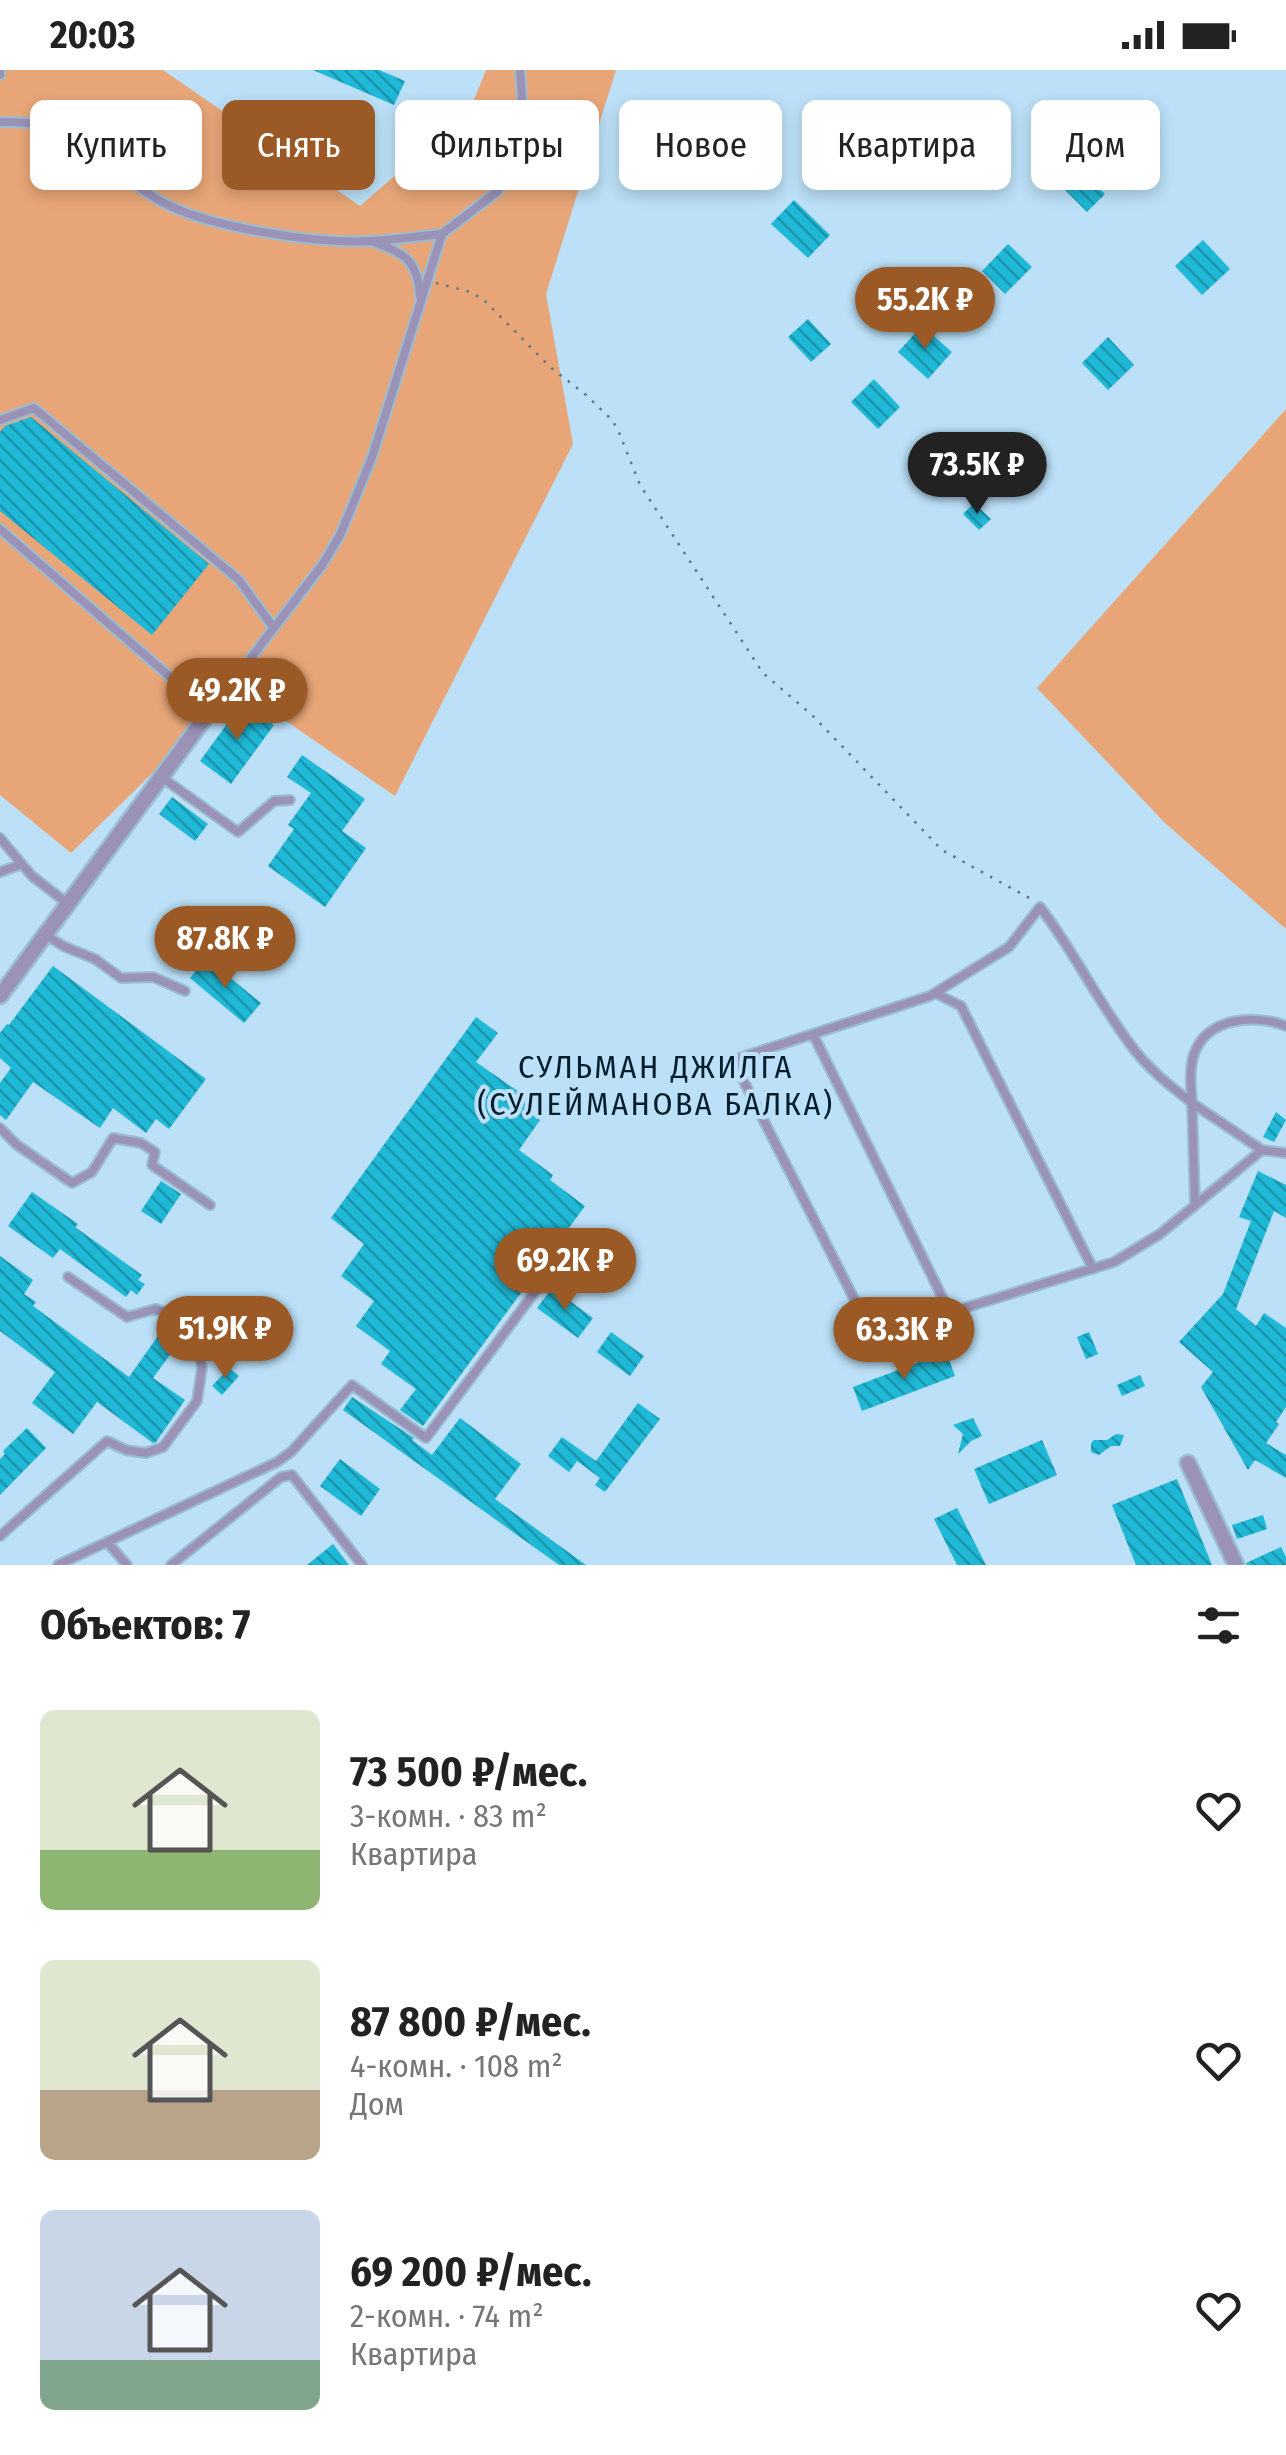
<!DOCTYPE html>
<html lang="ru">
<head>
<meta charset="utf-8">
<style>
  body { margin:0; font-family:"Fira Sans Condensed",sans-serif; background:#f6f6f6; color:#222; height:100vh; display:flex; flex-direction:column; font-size:38px; white-space:nowrap }
  * { box-sizing:border-box; margin:0 }
  p { font-size:32px; color:#767676 }
  .icon { flex:none; width:55px; height:55px; fill:none; stroke:currentColor; stroke-width:2; stroke-linecap:round; stroke-linejoin:round }
  .map { position:relative; height:1495px; overflow:hidden }
  .panel { display:flex; flex-direction:column; background:#fff; flex:1 }
  .panel>* { flex:none }
  .guide { position:absolute; left:30px; top:30px; width:1228px; height:90px; display:flex; gap:20px }
  .price { position:absolute; translate:-50% -85px; padding:0 22px; border-radius:35px; background:#9b5925; color:#fff; font-size:32px; line-height:65px; filter:drop-shadow(0 2px 5px #0008) }
  .price::after { content:''; position:absolute; left:50%; top:60px; width:30px; height:22px; margin-left:-15px; background:inherit; clip-path:polygon(0 0,100% 0,50% 100%) }
  .price.current { background:#222; color:#fff }
  ul { padding:0; list-style:none }
  li { display:flex; align-items:center; gap:30px; height:250px; padding:0 40px }
  li span { display:grid; place-items:center; flex:none; width:280px; height:200px; border-radius:15px; color:#555 }
  li>.icon { margin-inline-start:auto }
  span .icon { width:120px; height:120px; fill:#fffc; stroke-width:1 }
  li b { font-size:42px }
  h2 { display:flex; justify-content:space-between; align-items:center; height:120px; padding:0 40px; font-size:42px }
  .chip { padding:0 35px; border-radius:15px; background:#fff; box-shadow:0 5px 15px #0003; font-size:35px; line-height:90px }
  .chip.current { background:#9b5925; color:#fff }
  .status { display:flex; justify-content:space-between; align-items:center; height:70px; padding:0 50px; background:#fff; direction:ltr }
  .status svg { height:28px; fill:currentColor }
  .map>svg:first-child { display:block }
  .green { fill:#e8a678 }
  .building { fill:url(#building-back-hatch) }
  .lines { fill:none; stroke-linecap:round; stroke-linejoin:round }
  .lane-casing { stroke:#9abdd2; stroke-width:12 }
  .street-casing { stroke:#9abdd2; stroke-width:19 }
  .path { stroke:#58778a; stroke-width:2.5; stroke-dasharray:2.5 8; stroke-linecap:butt }
  .lane { stroke:#9b92b8; stroke-width:8 }
  .street { stroke:#9b92b8; stroke-width:14 }
  .labels { text-anchor:middle; dominant-baseline:central; stroke-width:8; stroke-linejoin:round; paint-order:stroke }
  .neighbourhood-label { font-size:32px; letter-spacing:2.5px; fill:#031d2c; stroke:#bbe0f7 }
</style>
</head>
<body>
<div class="status"><b>20:03</b><svg viewBox="0 0 49 12"><path d="M0 12V9h3v3zM5 12V6h3v6zM10 12V3h3v9zM15 12V0h3v12zM26 1h20v11H26zM47 4h2v5h-2z"/></svg></div>
<div class="map">
<svg width="1286" height="1495" viewBox="0 0 1286 1495">
  <defs>
    <pattern id="building-back-hatch" width="6" height="6" patternUnits="userSpaceOnUse" patternTransform="scale(2.5)"><rect width="6" height="6" fill="#1fb8d6"/><path d="M-1 5l2 2M0 0l6 6M5-1l2 2" fill="none" stroke="#1995ae"/></pattern>
  </defs>
  <rect width="100%" height="100%" fill="#bbe0f7"/>
  <path class="green" d="M 0,0 L 163,0 L 360,136 L 470,40 L 486,0 L 616,0 L 546,224 L 573,374 L 395,726 L 251,627 L 228,629 L 71,783 L 0,725 Z
    M 1286,339 L 1286,859 L 1165,753 L 1037,618 Z"/>
  <path class="building" d="M 313,0 L 379,0 L 405,11 L 394,35 Z
    M 1117,37 L 1154,75 L 1139,90 L 1102,52 Z
    M 911,51 L 938,79 L 912,103 L 885,75 Z
    M 1067,87 L 1105,124 L 1087,142 L 1049,104 Z
    M 794,130 L 830,165 L 808,188 L 771,154 Z
    M 1203,170 L 1230,199 L 1202,225 L 1175,196 Z
    M 1008,174 L 1032,197 L 1005,224 L 982,201 Z
    M 808,249 L 831,274 L 811,292 L 788,267 Z
    M 922,256 L 952,282 L 928,309 L 898,282 Z
    M 1108,267 L 1134,295 L 1108,320 L 1082,293 Z
    M 874,309 L 900,337 L 878,359 L 851,332 Z
    M 31,347 L 209,494 L 152,565 L 0,441 L 0,362 L 5,356 Z
    M 974,433 L 991,449 L 979,460 L 963,444 Z
    M 243,632 L 274,655 L 231,714 L 200,691 Z
    M 302,685 L 365,729 L 342,761 L 366,778 L 325,837 L 268,796 L 294,759 L 288,755 L 311,723 L 287,707 Z
    M 172,727 L 208,754 L 195,771 L 159,744 Z
    M 206,888 L 261,933 L 244,953 L 190,908 Z
    M 53,896 L 206,1009 L 169,1059 L 156,1049 L 146,1063 L 113,1038 L 100,1058 L 33,1012 L 6,1050 L 0,1045 L 0,1013 L 11,998 L 0,988 L 0,963 L 7,954 L 9,955 Z
    M 476,947 L 498,963 L 476,992 L 535,1033 L 528,1042 L 540,1050 L 519,1080 L 553,1105 L 550,1110 L 585,1136 L 423,1356 L 400,1340 L 416,1319 L 381,1294 L 390,1281 L 356,1256 L 374,1231 L 341,1206 L 364,1174 L 331,1148 Z
    M 1276,1042 L 1286,1050 L 1274,1072 L 1263,1067 Z
    M 1258,1101 L 1286,1115 L 1286,1148 L 1274,1141 L 1236,1239 L 1256,1256 L 1264,1243 L 1286,1258 L 1286,1337 L 1276,1352 L 1279,1354 L 1266,1373 L 1286,1385 L 1286,1408 L 1255,1390 L 1248,1400 L 1201,1317 L 1213,1302 L 1179,1272 L 1223,1224 L 1251,1151 L 1239,1147 Z
    M 161,1111 L 181,1124 L 161,1154 L 141,1141 Z
    M 32,1122 L 78,1154 L 75,1157 L 142,1205 L 138,1210 L 145,1214 L 137,1225 L 131,1220 L 126,1227 L 60,1179 L 53,1188 L 8,1156 Z
    M 0,1186 L 33,1210 L 24,1224 L 36,1232 L 33,1236 L 129,1307 L 158,1266 L 175,1278 L 153,1308 L 185,1330 L 156,1372 L 153,1373 L 97,1332 L 73,1364 L 32,1333 L 55,1302 L 0,1261 Z
    M 552,1218 L 593,1248 L 578,1268 L 537,1238 Z
    M 611,1262 L 644,1286 L 630,1306 L 597,1282 Z
    M 1089,1262 L 1098,1284 L 1086,1289 L 1077,1267 Z
    M 946,1282 L 955,1306 L 862,1341 L 853,1317 Z
    M 229,1298 L 239,1306 L 222,1325 L 212,1316 Z
    M 1140,1305 L 1145,1316 L 1122,1326 L 1117,1315 Z
    M 352,1327 L 414,1368 L 412,1370 L 432,1385 L 460,1348 L 521,1394 L 495,1429 L 586,1495 L 559,1495 L 343,1340 Z
    M 638,1333 L 660,1349 L 605,1422 L 595,1415 L 600,1408 L 577,1391 L 569,1402 L 548,1386 L 562,1367 L 596,1391 Z
    M 973,1348 L 982,1366 L 971,1371 L 958,1384 L 963,1364 L 953,1355 Z
    M 27,1358 L 46,1378 L 0,1425 L 0,1389 L 5,1384 L 3,1381 Z
    M 1116,1364 L 1124,1365 L 1120,1376 L 1111,1376 L 1099,1385 L 1091,1382 L 1091,1373 L 1094,1370 L 1107,1370 Z
    M 1042,1370 L 1057,1405 L 989,1434 L 974,1399 Z
    M 340,1389 L 380,1419 L 361,1446 L 320,1416 Z
    M 1177,1409 L 1212,1495 L 1136,1495 L 1112,1435 Z
    M 957,1438 L 986,1495 L 957,1495 L 934,1449 Z
    M 1263,1445 L 1267,1459 L 1237,1469 L 1232,1455 Z
    M 333,1474 L 349,1495 L 307,1495 Z
    M 1281,1477 L 1286,1487 L 1286,1495 L 1247,1495 L 1246,1493 Z"/>
  <g class="lines">
    <g class="lane-casing">
      <path id="lane" d="M 0,5 L 0,0
        M 0,52 C 16,52 31,52 46,57 C 89,70 122,110 162,132 C 210,158 317,174 373,171 C 395,170 419,166 442,164
        M 376,173 C 406,183 418,193 420,226
        M 0,350 L 34,338 L 239,510 L 273,557
        M 0,459 L 177,613 L 204,649 L 323,494 L 341,463 L 372,387 L 442,164 L 498,121 L 517,88 L 524,60 L 520,0
        M 160,706 L 238,762 L 274,731 L 290,730
        M 0,768 L 32,806 L 68,834
        M 0,802 L 22,794
        M 46,865 L 63,876 L 95,889 L 121,908 L 153,907 L 185,921
        M 935,923 L 961,936 L 1093,1199
        M 813,964 L 950,1243
        M 1192,1033 L 1262,1080 L 1286,1083
        M 1192,1033 L 1195,1135
        M 0,1058 L 17,1075 L 72,1113 L 92,1102 L 113,1068 L 141,1073 L 155,1082 L 152,1095 L 210,1135
        M 1262,1080 L 1160,1164 L 1114,1192 L 873,1266 L 733,990 L 930,926 L 1009,877 L 1040,837 C 1073,880 1097,930 1130,974 C 1146,997 1169,1015 1192,1033 C 1191,1017 1189,999 1194,984 C 1207,947 1255,944 1286,956
        M 0,1466 L 107,1371 L 126,1380 L 146,1383 L 163,1377 L 197,1331 L 202,1298 L 196,1269 L 179,1247 L 155,1239 L 127,1247 L 68,1207
        M 108,1473 L 127,1495
        M 58,1495 L 277,1392 L 291,1382 L 352,1315 L 426,1368 L 555,1195
        M 171,1495 L 281,1407 L 292,1405 L 362,1495"/>
    </g>
    <g class="street-casing">
      <path id="street" d="M 0,926 L 204,649
        M 1188,1393 L 1236,1495"/>
    </g>
    <path class="path" d="M 436,213 L 471,222 L 484,230 L 550,297 L 586,325 L 612,350 L 618,360 L 640,415 L 763,603 L 812,645 L 942,780 L 1031,829"/>
    <use href="#lane" class="lane"/>
    <use href="#street" class="street"/>
  </g>
  <g class="labels">
    <g class="neighbourhood-label">
      <text x="656" y="997">СУЛЬМАН ДЖИЛГА<tspan x="656" dy="37">(СУЛЕЙМАНОВА БАЛКА)</tspan></text>
    </g>
  </g>
</svg>
<b class="price" style="left:925px;top:282px">55.2K ₽</b>
<b class="price current" style="left:977px;top:447px">73.5K ₽</b>
<b class="price" style="left:237px;top:673px">49.2K ₽</b>
<b class="price" style="left:225px;top:921px">87.8K ₽</b>
<b class="price" style="left:565px;top:1243px">69.2K ₽</b>
<b class="price" style="left:225px;top:1311px">51.9K ₽</b>
<b class="price" style="left:904px;top:1312px">63.3K ₽</b>
<div class="guide">
<a class="chip">Купить</a>
<a class="chip current">Снять</a>
<a class="chip">Фильтры</a>
<a class="chip">Новое</a>
<a class="chip">Квартира</a>
<a class="chip">Дом</a>
</div>
</div>
<section class="panel">
<h2>Объектов: 7<svg class="icon" aria-label="filters" viewBox="0 0 24 24"><path d="M4 7h16M4 17h16"/><circle cx="9" cy="7" r="2"/><circle cx="15" cy="17" r="2"/></svg></h2>
<ul>
<li><span style="background:linear-gradient(#dfe7d0 70%,#8fb573 0)"><svg class="icon" aria-label="home" viewBox="0 0 24 24"><path d="M3 11l9-7 9 7M6 9v11h12V9"/></svg></span><div><b>73 500 ₽/мес.</b><p>3-комн. · 83 m²</p><p>Квартира</p></div><svg class="icon" aria-label="heart" viewBox="0 0 24 24"><path d="M12 20l-8-8c-3-5 5-10 8-4 3-6 11-1 8 4z"/></svg></li>
<li><span style="background:linear-gradient(#dfe7d0 65%,#b9a48a 0)"><svg class="icon" aria-label="home" viewBox="0 0 24 24"><path d="M3 11l9-7 9 7M6 9v11h12V9"/></svg></span><div><b>87 800 ₽/мес.</b><p>4-комн. · 108 m²</p><p>Дом</p></div><svg class="icon" aria-label="heart" viewBox="0 0 24 24"><path d="M12 20l-8-8c-3-5 5-10 8-4 3-6 11-1 8 4z"/></svg></li>
<li><span style="background:linear-gradient(#c9d6e8 75%,#7fa58c 0)"><svg class="icon" aria-label="home" viewBox="0 0 24 24"><path d="M3 11l9-7 9 7M6 9v11h12V9"/></svg></span><div><b>69 200 ₽/мес.</b><p>2-комн. · 74 m²</p><p>Квартира</p></div><svg class="icon" aria-label="heart" viewBox="0 0 24 24"><path d="M12 20l-8-8c-3-5 5-10 8-4 3-6 11-1 8 4z"/></svg></li>
</ul>
</section>
</body>
</html>
